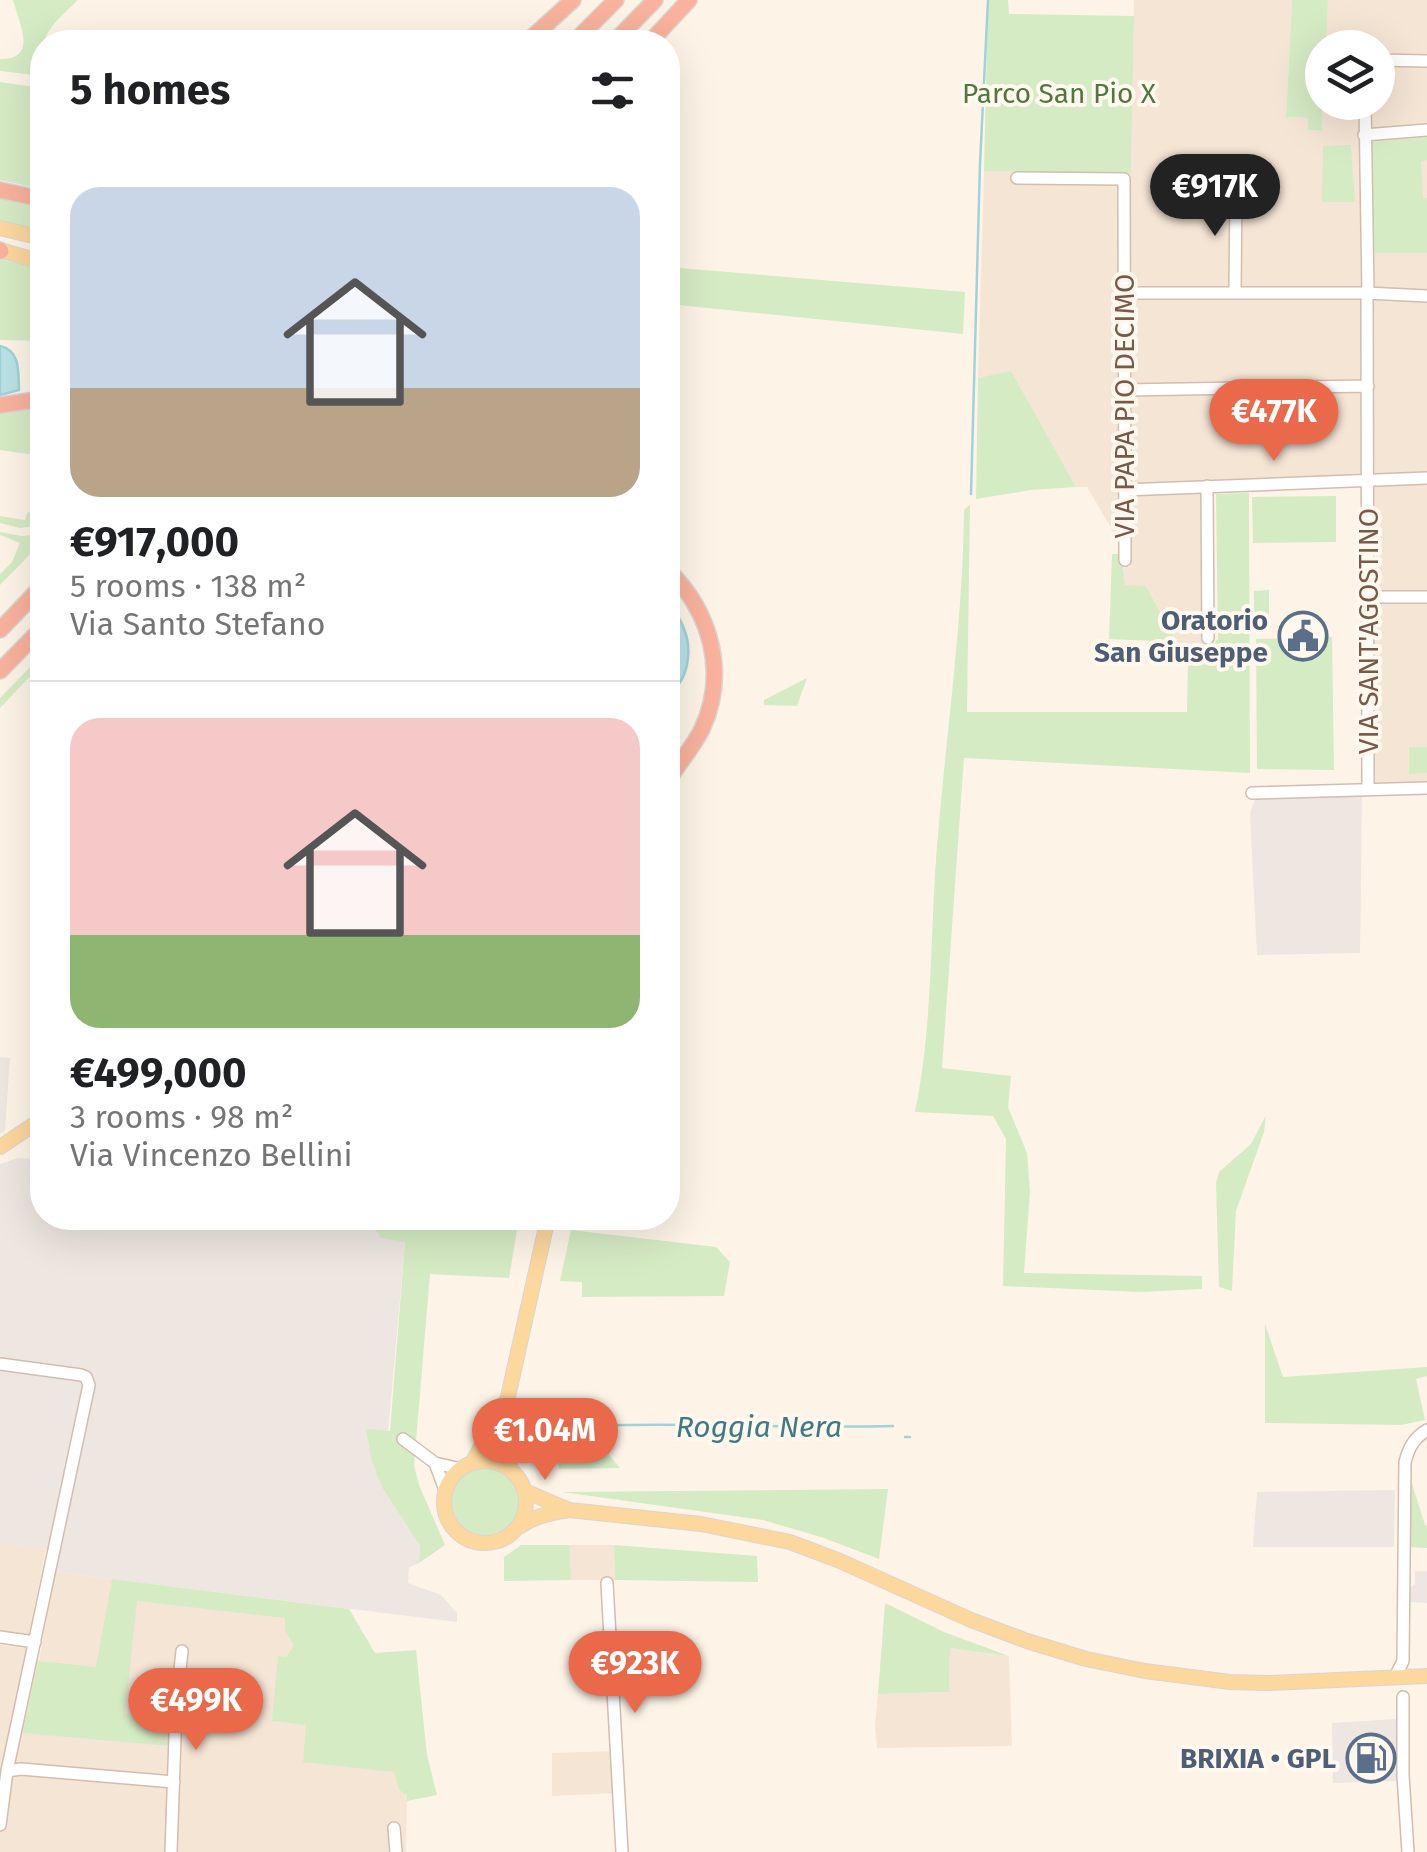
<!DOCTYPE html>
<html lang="en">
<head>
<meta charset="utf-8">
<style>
  body { margin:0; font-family:"Fira Sans",sans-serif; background:#f2f2f2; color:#202124; height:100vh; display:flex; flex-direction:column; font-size:38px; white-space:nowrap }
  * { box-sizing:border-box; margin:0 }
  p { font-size:32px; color:#757577 }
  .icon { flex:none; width:55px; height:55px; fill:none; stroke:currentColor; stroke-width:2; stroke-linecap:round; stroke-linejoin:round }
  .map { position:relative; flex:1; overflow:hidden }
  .sheet { position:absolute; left:30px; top:30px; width:650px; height:1200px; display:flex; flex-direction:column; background:#fff; border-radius:40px; box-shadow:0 10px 40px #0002 }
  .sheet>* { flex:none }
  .tools { position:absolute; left:1305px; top:30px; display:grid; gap:20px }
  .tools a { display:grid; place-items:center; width:90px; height:90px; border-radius:50%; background:#fff; box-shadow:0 10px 40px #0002; font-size:50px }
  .price { position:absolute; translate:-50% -85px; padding:0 22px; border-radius:35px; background:#e9694a; color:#fff; font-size:32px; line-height:65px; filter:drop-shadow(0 2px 5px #0008) }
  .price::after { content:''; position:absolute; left:50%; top:60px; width:30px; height:22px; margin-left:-15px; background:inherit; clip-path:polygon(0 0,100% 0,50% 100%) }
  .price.selected { background:#222; color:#fff }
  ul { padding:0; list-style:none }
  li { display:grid; align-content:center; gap:20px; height:530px; padding:0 40px }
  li+li { border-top:2px solid #e0e0e0 }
  li span { display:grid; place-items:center; height:310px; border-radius:30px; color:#555 }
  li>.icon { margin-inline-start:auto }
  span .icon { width:180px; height:180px; fill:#fffc; stroke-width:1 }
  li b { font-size:42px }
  h2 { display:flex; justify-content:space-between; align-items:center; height:120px; padding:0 40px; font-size:42px }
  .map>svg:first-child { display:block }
  .residential { fill:#f5e5d5 }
  .industrial { fill:#ede6e1 }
  .green { fill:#d5ebc4 }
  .water { fill:#bae2e7; stroke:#a0d2d9; stroke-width:2.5 }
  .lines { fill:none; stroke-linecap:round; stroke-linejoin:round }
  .stream { stroke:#a0d2d9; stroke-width:2.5 }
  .minor-casing { stroke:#d2bdaf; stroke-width:14 }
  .major-casing { stroke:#dcd4d0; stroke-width:16 }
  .highway-casing { stroke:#dcd4d0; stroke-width:18 }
  .minor { stroke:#fff; stroke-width:11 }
  .major { stroke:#fcd79e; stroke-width:14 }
  .highway { stroke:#f8b29d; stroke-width:15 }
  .labels { text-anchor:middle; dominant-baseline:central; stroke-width:8; stroke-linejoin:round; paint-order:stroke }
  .park-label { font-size:28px; fill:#52783f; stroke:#fff8ee }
  .street-label { font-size:28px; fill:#78594a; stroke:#fff8ee }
  .service-label { font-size:28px; font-weight:bold; fill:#4e5e75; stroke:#fff8ee; text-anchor:end }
  .water-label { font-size:30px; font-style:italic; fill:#407b84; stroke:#fff8ee }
</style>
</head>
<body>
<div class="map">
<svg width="1427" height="1852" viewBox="0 0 1427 1852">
  <rect width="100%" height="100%" fill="#fdf4e7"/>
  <path class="residential" d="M 1134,0 L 1292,0 L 1286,117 L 1308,118 L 1308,130 L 1321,131 L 1323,103 L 1378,102 L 1378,48 L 1326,47 L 1328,0 L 1427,0 L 1427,787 L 1370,788 L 1371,480 L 1206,484 L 1207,652 L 1192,656 L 1188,660 L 1146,586 L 1125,586 L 1123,548 L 1087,487 L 1076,487 L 1011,372 L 978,378 L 984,171 L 1131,173 Z
    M 0,1542 L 46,1549 L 29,1634 L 0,1630 Z
    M 570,1545 L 614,1545 L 615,1580 L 571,1580 Z
    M 55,1572 L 349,1609 L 375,1654 L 407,1794 L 406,1852 L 0,1852 L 0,1645 L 26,1648 L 39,1660 Z
    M 950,1648 L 1009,1656 L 1012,1746 L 877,1748 L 875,1725 L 878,1694 L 949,1692 Z
    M 615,1751 L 616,1793 L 552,1796 L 552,1753 Z"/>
  <path class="industrial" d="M 1362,796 L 1360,953 L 1257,955 L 1250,813 L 1255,799 Z
    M 0,1057 L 10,1058 L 5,1131 L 0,1133 Z
    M 18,1158 L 42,1160 L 42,1218 L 368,1218 L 405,1242 L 383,1489 L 420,1546 L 419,1563 L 409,1567 L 408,1583 L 441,1595 L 457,1613 L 457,1622 L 55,1572 L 59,1551 L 0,1542 L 0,1164 Z
    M 1395,1490 L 1394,1547 L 1253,1547 L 1257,1492 Z
    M 1415,1571 L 1427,1571 L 1427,1603 L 1410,1602 L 1409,1589 L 1415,1584 Z
    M 1397,1719 L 1399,1781 L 1333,1783 L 1332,1723 Z"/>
  <path class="green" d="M 13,0 L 78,0 C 51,26 37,36 42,76 L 0,71 L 0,59 C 39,60 19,23 13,0 Z
    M 988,0 L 1008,0 L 1009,14 L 1134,16 L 1131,173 L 984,171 Z
    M 1292,0 L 1328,0 L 1326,47 L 1322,48 L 1322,131 L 1308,130 L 1308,118 L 1286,117 Z
    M 0,82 L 42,88 L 42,189 L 0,180 Z
    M 1427,137 L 1427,160 L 1421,162 L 1423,198 L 1427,198 L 1427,253 L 1372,253 L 1371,146 L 1373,142 Z
    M 1351,145 L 1355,202 L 1322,202 L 1323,146 Z
    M 0,194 L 42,203 L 42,230 L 0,221 Z
    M 0,259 L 42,269 L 42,341 L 0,340 Z
    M 668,267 L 965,292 L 963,334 L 668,304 Z
    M 1011,371 L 1076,487 L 1031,490 L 976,499 L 978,378 Z
    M 42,404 L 42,456 L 0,450 L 0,410 Z
    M 1249,493 L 1250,773 L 964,758 L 942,1068 L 1011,1076 L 1008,1107 L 1027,1153 L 1030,1191 L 1024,1273 L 1202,1276 L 1202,1289 L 1141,1292 L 1003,1286 L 1006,1139 L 993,1116 L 915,1112 C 933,1025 930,934 937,846 C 946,734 963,623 964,510 L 970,504 L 967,712 L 1187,712 L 1188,660 L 1199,653 L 1207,652 L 1218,639 L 1216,494 Z
    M 1336,496 L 1336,542 L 1253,543 L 1252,497 Z
    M 32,511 L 35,518 L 42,517 L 42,525 L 20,528 L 0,523 L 0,516 L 25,520 L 27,513 Z
    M 0,532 L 22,536 L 42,534 L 42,542 L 0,585 L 0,574 L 12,562 L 20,543 L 0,535 Z
    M 1112,554 L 1122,554 L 1125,585 L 1146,586 L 1177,642 L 1109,639 Z
    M 1269,590 L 1269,625 L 1254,625 L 1254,591 Z
    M 1332,637 L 1334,770 L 1257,769 L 1256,639 Z
    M 42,655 L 42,664 L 0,708 L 0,698 Z
    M 807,678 L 797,706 L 764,705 L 764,700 Z
    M 1409,747 L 1427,747 L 1427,773 L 1409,774 Z
    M 1266,1115 L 1264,1132 L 1236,1211 L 1232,1291 L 1219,1287 L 1216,1183 L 1219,1172 L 1251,1144 Z
    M 368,1218 L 519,1218 L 509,1278 L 430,1274 L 414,1465 L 419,1485 L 445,1545 L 419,1563 L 420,1546 L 383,1489 L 372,1462 L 366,1429 L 390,1431 L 405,1242 L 381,1238 Z
    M 571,1230 L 716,1247 L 730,1262 L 724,1296 L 582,1297 L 582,1282 L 560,1281 Z
    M 1265,1324 L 1283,1377 L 1427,1367 L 1427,1376 L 1416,1379 L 1425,1420 L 1401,1425 L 1265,1423 Z
    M 586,1428 L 620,1468 L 559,1469 L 555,1432 Z
    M451 1502a34 34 0 1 1 68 0a34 34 0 1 1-68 0Z
    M 1411,1480 L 1425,1525 L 1427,1526 L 1427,1548 L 1409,1547 Z
    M 888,1489 L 879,1559 L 824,1538 L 763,1520 L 562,1492 Z
    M 521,1545 L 570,1545 L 571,1580 L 504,1581 L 504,1557 Z
    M 614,1545 L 757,1556 L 758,1582 L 615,1580 Z
    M 112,1579 L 349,1609 L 375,1653 L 416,1650 L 427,1755 L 437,1795 L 407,1801 L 407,1795 L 399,1790 L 394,1772 L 303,1762 L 306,1725 L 272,1721 L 278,1656 L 286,1657 L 294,1646 L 285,1630 L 285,1618 L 137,1601 L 125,1714 L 170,1718 L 169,1746 L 23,1733 L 38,1661 L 96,1667 Z
    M 885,1603 L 944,1632 L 1009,1656 L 950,1648 L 949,1692 L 878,1694 Z"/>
  <path class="water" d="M 0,346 C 21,351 18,372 19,390 L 0,395 Z
    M 668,601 C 673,609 681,619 684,629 C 693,651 688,682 668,694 Z"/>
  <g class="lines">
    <path class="stream" d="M 971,494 L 980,164 L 988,0
      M 564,1427 C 674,1421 784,1429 893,1426
      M 905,1437 L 910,1437"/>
    <g class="minor-casing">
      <path id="minor" d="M 1378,60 L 1427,61
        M 1365,102 L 1368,293
        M 1364,135 L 1427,130
        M 1017,178 L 1124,179 L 1125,560
        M 1123,293 L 1367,293 L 1427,296
        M 1235,293 L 1236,185
        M 1367,293 L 1368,789
        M 1124,390 L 1368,386
        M 1207,486 L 1208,638
        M 1124,490 L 1427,478
        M 1367,597 L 1427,597
        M 1252,793 L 1427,788
        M 0,1364 L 81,1375 L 86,1377 L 89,1385 L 7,1771 L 0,1825
        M 403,1439 L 435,1463 L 461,1469
        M 435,1463 L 445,1490
        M 607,1583 L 622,1852
        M 0,1637 L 35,1642
        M 1395,1677 L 1403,1661 L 1405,1462 C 1409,1447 1414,1438 1427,1430
        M 1403,1697 L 1403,1775 L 1408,1852
        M 7,1771 L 21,1769 L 174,1782
        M 394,1828 L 396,1852
        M 171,1852 L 176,1707 L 182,1651"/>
    </g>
    <g class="major-casing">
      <path id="major" d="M 0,228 L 42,238
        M 0,250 L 42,262
        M 0,1147 L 42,1119
        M444 1502a41 41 0 1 1 82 0a41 41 0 1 1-82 0Z
        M 472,1463 L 506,1402
        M 510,1469 L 507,1401 L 548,1218
        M 525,1491 L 569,1510 L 701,1524 L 790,1542 L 840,1561 L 971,1620 L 1027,1641 L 1086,1659 L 1145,1671 L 1230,1682 L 1268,1683 L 1427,1676
        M 519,1527 C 535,1516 550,1513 569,1510"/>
    </g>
    <g class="highway-casing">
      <path id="highway" d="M 527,42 L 573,0
        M 574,42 L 616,0
        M 614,42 L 655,0
        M 650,42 L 689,0
        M 0,190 L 42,199
        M 0,250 L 1,251
        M 0,405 L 42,399
        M 668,570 C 711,612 728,673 702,729 C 693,748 677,764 668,782
        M 0,630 L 42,586
        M 0,671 L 42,628"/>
    </g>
    <use href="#minor" class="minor"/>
    <use href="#major" class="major"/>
    <use href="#highway" class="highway"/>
  </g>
  <defs>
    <g id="civic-ring" transform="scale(2.5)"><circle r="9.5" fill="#fff8ee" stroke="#5c6f8a" stroke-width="1.5"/><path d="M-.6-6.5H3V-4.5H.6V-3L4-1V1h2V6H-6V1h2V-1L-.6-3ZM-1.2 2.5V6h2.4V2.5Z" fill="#5c6f8a"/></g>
    <g id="fuel-ring" transform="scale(2.5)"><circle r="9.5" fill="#fff8ee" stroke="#5c6f8a" stroke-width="1.5"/><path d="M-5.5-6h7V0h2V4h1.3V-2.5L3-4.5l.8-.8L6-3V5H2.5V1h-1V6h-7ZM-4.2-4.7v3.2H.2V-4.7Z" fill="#5c6f8a"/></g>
  </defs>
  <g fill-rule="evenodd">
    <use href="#civic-ring" x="1303" y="636"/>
    <use href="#fuel-ring" x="1371" y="1758"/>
  </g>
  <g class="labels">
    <g class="park-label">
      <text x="1059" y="93">Parco San Pio X</text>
    </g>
    <g class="street-label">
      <text transform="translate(1124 406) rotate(-90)">VIA PAPA PIO DECIMO</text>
      <text transform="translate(1368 631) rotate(-90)">VIA SANT'AGOSTINO</text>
    </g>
    <g class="service-label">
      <text x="1268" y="620">Oratorio<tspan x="1268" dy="32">San Giuseppe</tspan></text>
      <text x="1336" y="1758">BRIXIA • GPL</text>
    </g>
    <g class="water-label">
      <text x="759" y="1427">Roggia Nera</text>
    </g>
  </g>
</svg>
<div class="tools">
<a><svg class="icon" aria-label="layers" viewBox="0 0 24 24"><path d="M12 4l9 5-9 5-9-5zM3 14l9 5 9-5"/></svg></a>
</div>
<b class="price selected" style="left:1215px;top:239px">€917K</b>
<b class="price" style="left:1274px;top:464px">€477K</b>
<b class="price" style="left:545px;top:1483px">€1.04M</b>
<b class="price" style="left:635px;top:1716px">€923K</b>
<b class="price" style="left:196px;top:1753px">€499K</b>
<section class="sheet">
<h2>5 homes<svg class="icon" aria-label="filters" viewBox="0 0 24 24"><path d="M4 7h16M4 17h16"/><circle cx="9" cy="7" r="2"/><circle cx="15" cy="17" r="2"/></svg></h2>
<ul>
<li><span style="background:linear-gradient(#c9d6e8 65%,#b9a48a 0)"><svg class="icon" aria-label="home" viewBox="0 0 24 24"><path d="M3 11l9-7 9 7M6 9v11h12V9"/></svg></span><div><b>€917,000</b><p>5 rooms · 138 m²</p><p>Via Santo Stefano</p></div></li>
<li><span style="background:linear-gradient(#f6c9c9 70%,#8fb573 0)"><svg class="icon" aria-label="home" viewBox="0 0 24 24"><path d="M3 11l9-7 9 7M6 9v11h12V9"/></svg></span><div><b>€499,000</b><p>3 rooms · 98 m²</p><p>Via Vincenzo Bellini</p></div></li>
</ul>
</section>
</div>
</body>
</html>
